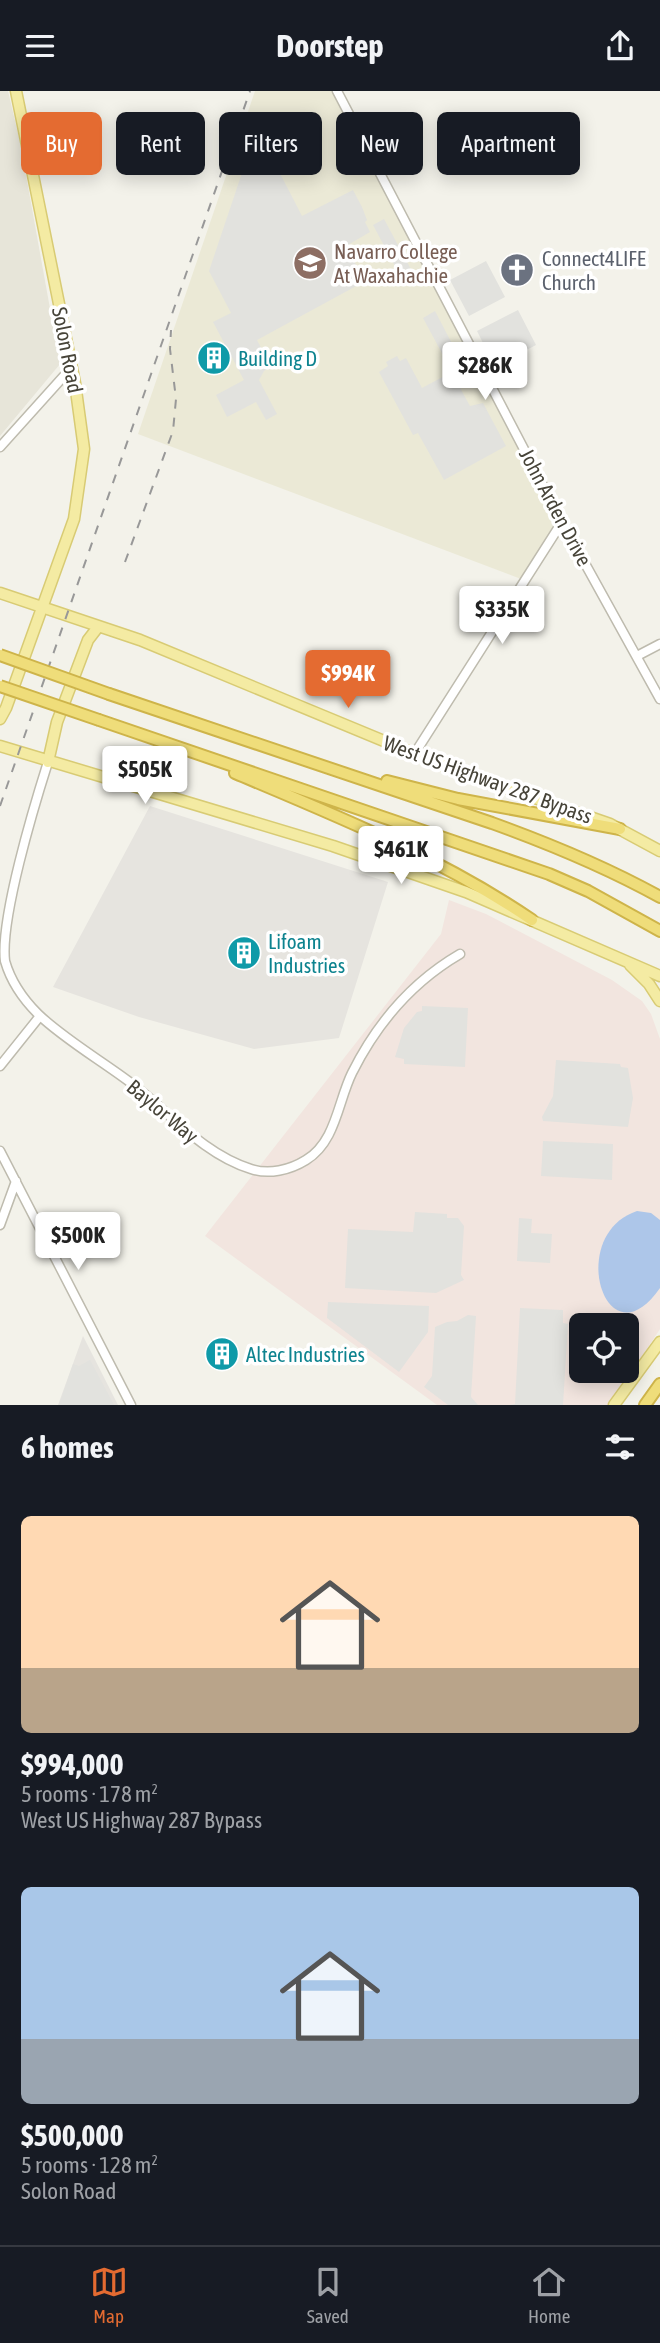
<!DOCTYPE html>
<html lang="en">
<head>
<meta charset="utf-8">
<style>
  body { margin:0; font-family:"Asap Condensed",sans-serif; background:#20242c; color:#f1f3f6; height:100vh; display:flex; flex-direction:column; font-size:26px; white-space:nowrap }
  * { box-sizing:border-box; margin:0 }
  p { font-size:23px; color:#9ea1a6 }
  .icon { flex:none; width:38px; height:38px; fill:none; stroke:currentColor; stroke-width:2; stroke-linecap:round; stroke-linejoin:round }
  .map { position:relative; height:1314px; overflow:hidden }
  .side { display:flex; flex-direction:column; background:#171b24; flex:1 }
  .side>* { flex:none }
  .hud { position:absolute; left:21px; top:21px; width:620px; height:63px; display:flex; gap:14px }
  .fabs { position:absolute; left:569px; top:1222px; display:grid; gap:14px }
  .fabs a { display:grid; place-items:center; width:70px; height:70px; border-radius:10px; background:#171b24; box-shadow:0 4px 18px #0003; font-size:35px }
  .price { position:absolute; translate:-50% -60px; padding:0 16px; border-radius:7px; background:#fff; color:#222; font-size:23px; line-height:46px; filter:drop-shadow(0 2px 4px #0008) }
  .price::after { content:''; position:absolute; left:50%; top:42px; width:21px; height:16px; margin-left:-10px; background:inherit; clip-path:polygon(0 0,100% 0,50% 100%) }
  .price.current { background:#e46b31; color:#fff }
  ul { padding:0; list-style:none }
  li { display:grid; align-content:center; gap:14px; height:371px; padding:0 21px }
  li span { display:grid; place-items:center; height:217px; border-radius:10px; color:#555 }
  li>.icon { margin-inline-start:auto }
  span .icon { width:126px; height:126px; fill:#fffc; stroke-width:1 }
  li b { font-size:30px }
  h2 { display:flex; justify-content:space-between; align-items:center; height:84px; padding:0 21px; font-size:30px }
  .chip { padding:0 24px; border-radius:10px; background:#171b24; box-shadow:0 4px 18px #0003; font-size:24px; line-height:63px }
  .chip.current { background:#e46b31; color:#fff }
  header { display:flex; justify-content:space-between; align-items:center; height:91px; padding:0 21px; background:#171b24; font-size:32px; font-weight:700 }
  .tab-bar { display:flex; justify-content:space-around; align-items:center; height:98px; border-top:2px solid #363941; background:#171b24; font-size:19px; color:#9ea1a6 }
  .tab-bar a { display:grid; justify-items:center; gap:4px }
  .tab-bar .current { color:#e46b31 }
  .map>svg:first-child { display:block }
  .residential { fill:#e7e5d9 }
  .industrial { fill:#e6e4df }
  .education { fill:#ebe9d6 }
  .medical { fill:#f2e5df; fill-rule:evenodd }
  .parking { fill:#e2e2de }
  .water { fill:#adc6e9 }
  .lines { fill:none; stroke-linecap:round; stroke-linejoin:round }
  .minor-casing { stroke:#bebbae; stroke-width:11 }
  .major-casing { stroke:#d8cb74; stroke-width:13 }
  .highway-casing { stroke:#ceb44a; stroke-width:14 }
  .minor { stroke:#fff; stroke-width:8 }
  .major { stroke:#f4eba3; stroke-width:10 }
  .highway { stroke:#efdd7a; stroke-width:10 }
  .rail { stroke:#989898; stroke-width:2; stroke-dasharray:9 9; stroke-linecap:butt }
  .highway-bridge-casing { stroke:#ceb44a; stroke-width:14; stroke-linecap:butt }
  .highway-bridge { stroke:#efdd7a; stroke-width:10 }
  .labels { text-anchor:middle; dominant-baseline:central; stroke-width:7; stroke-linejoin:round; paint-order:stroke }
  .education-label { font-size:21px; fill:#785e54; stroke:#fff; text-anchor:start }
  .worship-label { font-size:21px; fill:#5b616d; stroke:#fff; text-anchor:start }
  .street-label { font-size:21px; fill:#474439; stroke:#fff }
  .culture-label { font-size:21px; fill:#0d838f; stroke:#fff; text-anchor:start }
</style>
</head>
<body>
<header><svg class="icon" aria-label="menu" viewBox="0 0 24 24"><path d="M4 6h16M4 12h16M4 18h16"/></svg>Doorstep<svg class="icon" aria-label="share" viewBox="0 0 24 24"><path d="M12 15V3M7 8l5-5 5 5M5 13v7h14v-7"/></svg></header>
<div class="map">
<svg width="660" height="1314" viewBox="0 0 660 1314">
  <rect width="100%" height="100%" fill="#f3f2ea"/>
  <path class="residential" d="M 0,0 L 8,0 L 20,51 L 60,273 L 0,345 Z"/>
  <path class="industrial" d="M 150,715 L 388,791 L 339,947 L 254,958 L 139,926 L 53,896 Z
    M 83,1245 L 118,1314 L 58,1314 Z"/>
  <path class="education" d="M 255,0 L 333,0 L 554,418 L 553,437 L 521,488 L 138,343 Z"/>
  <path class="medical" d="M 449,809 L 486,823 L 612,889 L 642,910 L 651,923 L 660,948 L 660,1238 L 610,1314 L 437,1314 L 205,1145 L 441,843 ZM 581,1234 L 626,1234 L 626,1279 L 581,1279 Z"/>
  <path class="parking" d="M 263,62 L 266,67 L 271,65 L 302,125 L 353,99 L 362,116 L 367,129 L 365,131 L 370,141 L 346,155 L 362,185 L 357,189 L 360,193 L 257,249 L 271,276 L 264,280 L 259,289 L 277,323 L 266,329 L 256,311 L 227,326 L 216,304 L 244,289 L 213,231 L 231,222 L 209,180 L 244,76 L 247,71 Z
    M 384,128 L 414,184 L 403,190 L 373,134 Z
    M 486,170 L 505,206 L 469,225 L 450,189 Z
    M 518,219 L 536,254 L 496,275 L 488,260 L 490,254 L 485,256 L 477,240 Z
    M 435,220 L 472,291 L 459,295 L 470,315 L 483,312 L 506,355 L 444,389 L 418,342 L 413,344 L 379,281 L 388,275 L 386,271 L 397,265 L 400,270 L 406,267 L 422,297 L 452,281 L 423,227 Z
    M 422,915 L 468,917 L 465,976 L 404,973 L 404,968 L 395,966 L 404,937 L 417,921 L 422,920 Z
    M 556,969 L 620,973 L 621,976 L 628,977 L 633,1007 L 628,1036 L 543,1030 L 542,1026 L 553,1005 Z
    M 543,1050 L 613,1053 L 612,1089 L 541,1085 Z
    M 415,1121 L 447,1123 L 447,1127 L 458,1127 L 464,1135 L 461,1184 L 464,1189 L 436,1202 L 345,1197 L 348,1138 L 413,1141 Z
    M 519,1127 L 532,1128 L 531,1142 L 552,1143 L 550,1172 L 517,1170 Z
    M 328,1211 L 429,1215 L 428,1241 L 399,1281 L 327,1227 Z
    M 520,1217 L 563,1219 L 563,1232 L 568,1233 L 563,1314 L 509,1314 L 515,1313 Z
    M 468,1224 L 476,1225 L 471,1306 L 478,1314 L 448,1314 L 424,1296 L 432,1285 L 435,1236 L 447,1231 L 457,1230 Z
    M 90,1269 L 114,1314 L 59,1314 L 73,1273 L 79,1275 Z"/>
  <path class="water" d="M 637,1120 L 651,1122 L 660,1129 L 660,1197 C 606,1275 565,1144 637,1120 Z"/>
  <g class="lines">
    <g class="minor-casing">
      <path id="minor" d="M 337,0 L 562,431 L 660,608
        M 0,356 L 72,276
        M 637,565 L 660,553
        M 415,662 L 562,431
        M 48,671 C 34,715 0,828 5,870 C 11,891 23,908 38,923 C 64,948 102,970 131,992 C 170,1022 203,1063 251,1078 C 269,1084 290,1079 306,1069 C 336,1051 338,1010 352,982 C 377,932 412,891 460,863
        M 0,975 L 40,925
        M 0,1060 L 131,1314
        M 0,1134 L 16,1090"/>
    </g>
    <g class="major-casing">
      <path id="major" d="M 0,502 L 140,549 L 454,679 L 610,733 L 660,760
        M 0,628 L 6,617 L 74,428 L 84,358 L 75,292 L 16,0
        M 0,655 L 333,755 L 466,801 L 660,885
        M 48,671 L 57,631 L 88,549 L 98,536
        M 630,874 L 649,893 L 660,910
        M 614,1314 L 660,1251"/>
    </g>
    <g class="highway-casing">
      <path id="highway" d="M 109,603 L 492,732 C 550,753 606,776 660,806
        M 99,629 L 549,783 L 588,800 L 660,840
        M 235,682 C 337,725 441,767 532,829
        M 387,690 L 458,708 L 620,738
        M 645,1314 L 660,1293"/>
    </g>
    <use href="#minor" class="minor"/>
    <use href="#major" class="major"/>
    <use href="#highway" class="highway"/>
    <path class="rail" d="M 125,471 L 173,340 L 176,308 L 170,258 L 171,239
      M 0,715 L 250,0"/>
    <g class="highway-bridge-casing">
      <path id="highway-bridge" d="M 0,564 L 109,603
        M 0,595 L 99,629"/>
    </g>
    <use href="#highway-bridge" class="highway-bridge"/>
  </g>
  <defs>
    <g id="university-disc" transform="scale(1.75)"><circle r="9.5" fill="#8d6e63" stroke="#fff"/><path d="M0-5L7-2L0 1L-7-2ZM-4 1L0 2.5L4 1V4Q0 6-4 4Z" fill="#fff"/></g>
    <g id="church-disc" transform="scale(1.75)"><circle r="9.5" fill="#6b7280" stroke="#fff"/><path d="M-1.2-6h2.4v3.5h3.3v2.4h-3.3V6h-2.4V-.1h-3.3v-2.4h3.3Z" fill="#fff"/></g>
    <g id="building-disc" transform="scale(1.75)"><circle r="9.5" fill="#0f9aa8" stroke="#fff"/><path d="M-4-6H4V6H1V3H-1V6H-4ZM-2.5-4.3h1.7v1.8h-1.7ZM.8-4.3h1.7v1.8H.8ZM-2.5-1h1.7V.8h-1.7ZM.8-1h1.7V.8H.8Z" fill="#fff"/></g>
  </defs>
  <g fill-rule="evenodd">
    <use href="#university-disc" x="310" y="172"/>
    <use href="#church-disc" x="517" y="179"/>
    <use href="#building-disc" x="214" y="267"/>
    <use href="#building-disc" x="244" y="862"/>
    <use href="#building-disc" x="222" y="1263"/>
  </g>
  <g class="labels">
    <g class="education-label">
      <text x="334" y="160">Navarro College<tspan x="334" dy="24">At Waxahachie</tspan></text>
    </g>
    <g class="worship-label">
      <text x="542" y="167">Connect4LIFE<tspan x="542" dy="24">Church</tspan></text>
    </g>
    <g class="street-label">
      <text transform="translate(68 259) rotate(79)">Solon Road</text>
      <text transform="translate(556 416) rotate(62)">John Arden Drive</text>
      <text transform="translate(488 688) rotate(20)">West US Highway 287 Bypass</text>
      <text transform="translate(163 1020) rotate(40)">Baylor Way</text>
    </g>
    <g class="culture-label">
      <text x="238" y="267">Building D</text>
      <text x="268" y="850">Lifoam<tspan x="268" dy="24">Industries</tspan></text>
      <text x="246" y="1263">Altec Industries</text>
    </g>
  </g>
</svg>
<div class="fabs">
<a><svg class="icon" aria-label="locate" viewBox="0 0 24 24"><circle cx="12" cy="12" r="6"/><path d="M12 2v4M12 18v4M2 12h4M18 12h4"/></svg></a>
</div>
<b class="price" style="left:485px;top:311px">$286K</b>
<b class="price" style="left:502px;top:555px">$335K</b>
<b class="price current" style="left:348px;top:619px">$994K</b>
<b class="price" style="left:145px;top:715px">$505K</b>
<b class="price" style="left:401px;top:795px">$461K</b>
<b class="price" style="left:78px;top:1181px">$500K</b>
<div class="hud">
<a class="chip current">Buy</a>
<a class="chip">Rent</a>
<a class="chip">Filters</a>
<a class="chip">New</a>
<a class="chip">Apartment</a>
</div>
</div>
<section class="side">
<h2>6 homes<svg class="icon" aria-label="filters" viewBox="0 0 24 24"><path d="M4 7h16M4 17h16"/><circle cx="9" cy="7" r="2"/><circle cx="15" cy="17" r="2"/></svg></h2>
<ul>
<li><span style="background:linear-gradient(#ffd9b3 70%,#b9a48a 0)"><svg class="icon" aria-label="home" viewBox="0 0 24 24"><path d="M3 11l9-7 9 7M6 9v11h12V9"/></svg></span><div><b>$994,000</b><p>5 rooms · 178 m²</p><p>West US Highway 287 Bypass</p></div></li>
<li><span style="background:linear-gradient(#a9c7e8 70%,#9aa5b1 0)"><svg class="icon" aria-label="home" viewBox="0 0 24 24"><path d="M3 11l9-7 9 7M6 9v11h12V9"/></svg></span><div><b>$500,000</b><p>5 rooms · 128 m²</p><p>Solon Road</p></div></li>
</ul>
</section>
<nav class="tab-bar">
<a class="current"><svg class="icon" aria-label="map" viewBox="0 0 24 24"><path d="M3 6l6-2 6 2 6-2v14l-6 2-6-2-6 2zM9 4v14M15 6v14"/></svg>Map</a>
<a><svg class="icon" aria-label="saved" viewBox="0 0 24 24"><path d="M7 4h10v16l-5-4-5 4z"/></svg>Saved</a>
<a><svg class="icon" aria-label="home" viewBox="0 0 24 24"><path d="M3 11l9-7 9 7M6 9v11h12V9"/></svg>Home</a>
</nav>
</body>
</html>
